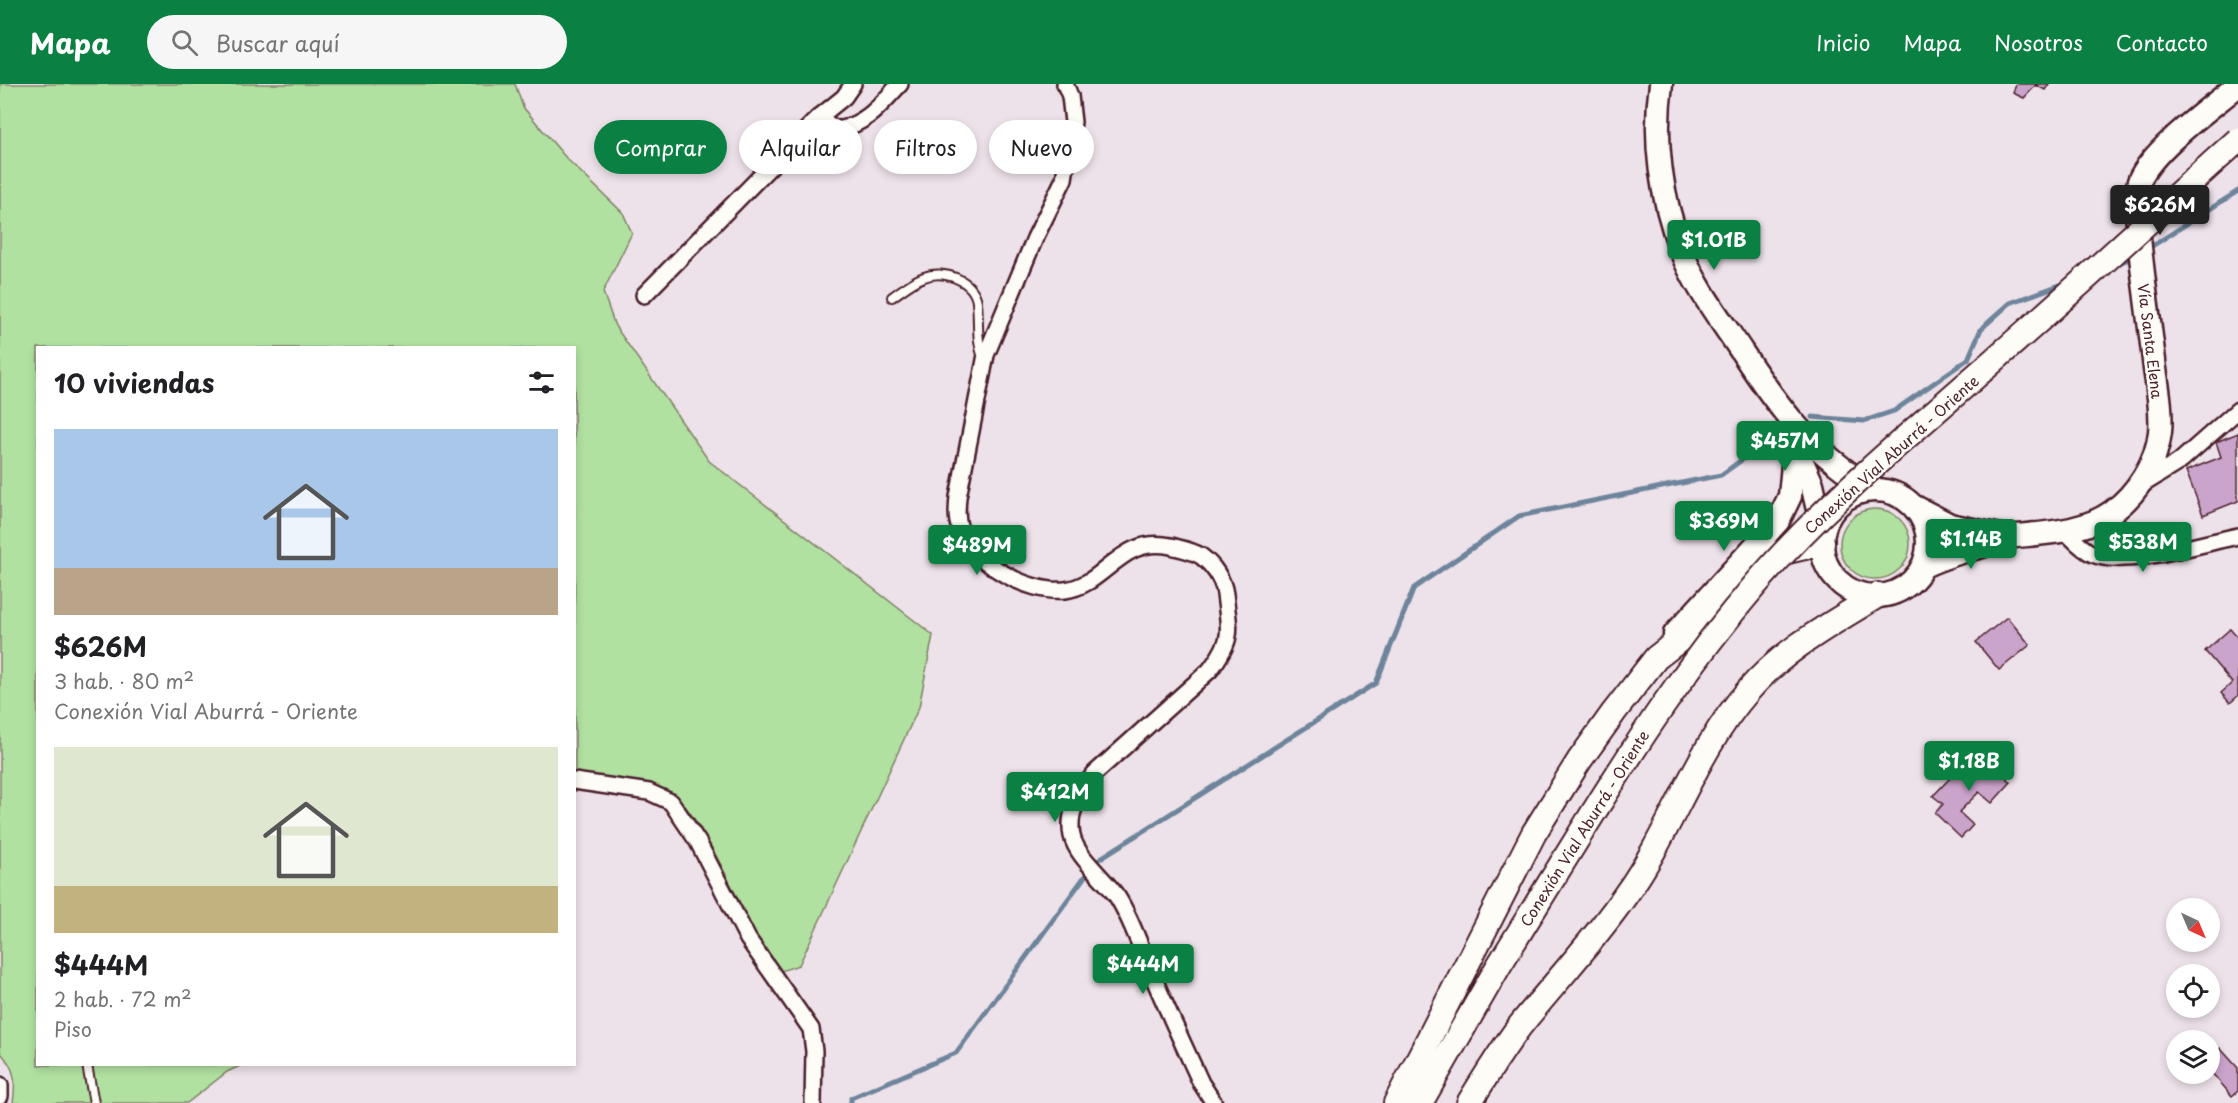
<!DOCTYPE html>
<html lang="es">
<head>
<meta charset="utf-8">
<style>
  body { margin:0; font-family:"Playpen Sans",sans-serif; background:#f6f6f6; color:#202124; height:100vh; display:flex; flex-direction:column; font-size:22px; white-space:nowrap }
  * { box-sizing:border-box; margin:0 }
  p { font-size:20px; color:#757577 }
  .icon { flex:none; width:33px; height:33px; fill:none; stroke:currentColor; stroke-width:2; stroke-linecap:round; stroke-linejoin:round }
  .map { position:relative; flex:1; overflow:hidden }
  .sheet { position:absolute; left:36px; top:262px; width:540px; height:720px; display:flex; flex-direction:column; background:#fff; border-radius:0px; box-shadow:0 3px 9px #0003 }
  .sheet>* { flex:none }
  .guide { position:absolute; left:594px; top:36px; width:570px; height:54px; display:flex; gap:12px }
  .needle { width:39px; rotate:136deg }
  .buttons { position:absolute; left:2166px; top:814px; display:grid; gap:12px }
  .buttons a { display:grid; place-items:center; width:54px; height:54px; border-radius:50%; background:#fff; box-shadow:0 3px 9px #0003; font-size:30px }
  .price { position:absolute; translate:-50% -51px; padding:0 14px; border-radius:6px; background:#0b8043; color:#fff; font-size:20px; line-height:39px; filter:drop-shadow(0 2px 3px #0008) }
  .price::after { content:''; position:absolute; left:50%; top:36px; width:18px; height:14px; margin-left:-9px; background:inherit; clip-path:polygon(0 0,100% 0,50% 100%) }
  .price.current { background:#222; color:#fff }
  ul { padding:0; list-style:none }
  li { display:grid; align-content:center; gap:12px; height:318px; padding:0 18px }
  li span { display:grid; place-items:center; height:186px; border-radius:0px; color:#555 }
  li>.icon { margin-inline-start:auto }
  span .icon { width:108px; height:108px; fill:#fffc; stroke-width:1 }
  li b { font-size:26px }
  h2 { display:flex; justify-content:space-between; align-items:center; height:72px; padding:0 18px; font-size:26px }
  .tag { padding:0 21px; border-radius:27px; background:#fff; box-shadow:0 3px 9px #0003; font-size:21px; line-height:54px }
  .tag.current { background:#0b8043; color:#fff }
  header { display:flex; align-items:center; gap:36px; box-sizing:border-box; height:84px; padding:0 30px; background:#0b8043; color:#fff }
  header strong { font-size:28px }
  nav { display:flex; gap:33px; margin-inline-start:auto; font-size:21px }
  .search { width:420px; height:54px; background:#f6f6f6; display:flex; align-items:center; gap:15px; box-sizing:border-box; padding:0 21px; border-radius:33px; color:#757577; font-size:22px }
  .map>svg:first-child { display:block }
  .green { fill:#b1e1a1; stroke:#7e8066; stroke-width:1.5 }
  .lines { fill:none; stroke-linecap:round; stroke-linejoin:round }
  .stream { stroke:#6d849b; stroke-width:5 }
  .building { fill:#cba4cb; stroke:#4a1f2b; stroke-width:1.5 }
  .lane-casing { stroke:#4a1f2b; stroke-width:12 }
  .street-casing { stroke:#4a1f2b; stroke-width:20 }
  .secondary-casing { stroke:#4a1f2b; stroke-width:27 }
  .primary-casing { stroke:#4a1f2b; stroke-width:28 }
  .lane { stroke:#fdfcf7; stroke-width:8 }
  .street { stroke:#fdfcf7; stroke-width:15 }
  .secondary { stroke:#fdfcf7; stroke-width:22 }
  .primary { stroke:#fdfcf7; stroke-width:24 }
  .primary-bridge-casing { stroke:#4a1f2b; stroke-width:28; stroke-linecap:butt }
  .primary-bridge { stroke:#fdfcf7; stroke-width:24 }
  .labels { text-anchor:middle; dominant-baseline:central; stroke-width:5; stroke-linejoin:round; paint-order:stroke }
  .street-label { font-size:15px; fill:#4a1f2b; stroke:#fdfcf7 }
</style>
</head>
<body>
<header>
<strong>Mapa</strong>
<div class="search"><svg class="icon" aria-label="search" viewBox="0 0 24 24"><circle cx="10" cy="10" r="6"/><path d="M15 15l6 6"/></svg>Buscar aquí</div>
<nav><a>Inicio</a><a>Mapa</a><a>Nosotros</a><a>Contacto</a></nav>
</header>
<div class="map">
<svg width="2238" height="1019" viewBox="0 0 2238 1019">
  <rect width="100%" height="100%" fill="#eee2ea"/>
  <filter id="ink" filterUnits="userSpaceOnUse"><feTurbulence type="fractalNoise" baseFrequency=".0167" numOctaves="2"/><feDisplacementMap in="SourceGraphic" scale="12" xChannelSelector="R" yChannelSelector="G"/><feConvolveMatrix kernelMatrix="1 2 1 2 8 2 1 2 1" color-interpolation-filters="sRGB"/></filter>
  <g filter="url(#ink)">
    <path class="green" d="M 0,0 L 515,0 L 523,23 L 567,75 L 623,129 L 632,149 L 603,208 L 615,242 L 709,377 L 933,551 L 919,623 L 799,881 L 781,887 L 765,871 C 749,839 697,721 670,708 C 645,696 603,695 575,690 L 574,264 L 38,264 L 38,981 L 242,981 L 227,988 L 187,1019 L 13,1019 C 16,997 16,985 0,968 Z
      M1840 460a35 35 0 1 1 70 0a35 35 0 1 1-70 0Z"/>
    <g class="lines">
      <path class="stream" d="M 2146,166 L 2238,107
        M 2116,180 L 2135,173
        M 1812,333 L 1864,337 L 1894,327 L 1968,275 L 1981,245 L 2010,219 L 2068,198
        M 851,1019 L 851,1014 L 956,969 L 1096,777 L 1376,599 L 1414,504 L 1519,432 L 1721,391 L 1754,367"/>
    </g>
    <path class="building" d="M 2016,0 L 2049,0 L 2045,6 L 2036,1 L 2024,14 L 2013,9 Z
      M 2238,349 L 2238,417 L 2203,431 L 2186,387 L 2221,373 L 2216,358 Z
      M 2007,533 L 2030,561 L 1999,586 L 1976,558 Z
      M 2230,545 L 2238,554 L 2238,612 L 2230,619 L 2221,609 L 2232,599 L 2205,567 Z
      M 1982,671 L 2011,698 L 1992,719 L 1979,708 L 1959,728 L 1973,741 L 1961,754 L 1935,729 L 1943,720 L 1933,712 L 1967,676 L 1973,681 Z
      M 2220,964 L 2238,984 L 2238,1007 L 2232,1012 L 2210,987 L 2210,974 Z"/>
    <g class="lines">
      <g class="lane-casing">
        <path id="lane" d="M 892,213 C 902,206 913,197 924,193 C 943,185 974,196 977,218 C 979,238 976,254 983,274
          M 87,981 L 94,1019"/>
      </g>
      <g class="street-casing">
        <path id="street" d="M 1065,0 L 1070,12 L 1073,38 L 1064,95 L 1035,154 L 986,271 L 958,413 C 957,424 956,435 960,445 C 973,479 1029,510 1065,506 C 1106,501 1120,451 1171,462 C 1182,465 1191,466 1201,472 C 1213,481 1223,495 1225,510 C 1229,548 1235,552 1210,586 L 1095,689 C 1080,707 1067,728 1072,752 C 1077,774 1105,794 1118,814 C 1131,835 1139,859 1148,881 C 1165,921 1183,960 1201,999 L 1214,1019
          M 818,34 L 838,46 C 868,39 880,21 900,0
          M 644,211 L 818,34 L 844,13 L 853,0
          M 2140,402 L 2179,378 L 2238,326
          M 2064,446 C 2073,454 2081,465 2093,470 C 2125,484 2202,459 2238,452
          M 574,697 L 649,708 L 671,718 L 698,758 L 748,855 L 811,945 L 814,967 L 813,1019
          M 0,1001 L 0,1012"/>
      </g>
      <g class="secondary-casing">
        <path id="secondary" d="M 1661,0 C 1653,56 1661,114 1681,166 C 1695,203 1721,236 1742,268 C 1782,329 1811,367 1874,406
          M 1795,362 L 1812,400 L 1823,447
          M1822 459a53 53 0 1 1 106 0a53 53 0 1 1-106 0Z
          M 1913,422 L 1950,441 L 2005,453
          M 1922,483 C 1941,473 1961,468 1982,462 C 1990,459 1998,454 2007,453 C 2042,449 2083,449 2112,428 C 2137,410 2157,378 2160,348 C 2162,327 2158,305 2155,285 C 2150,241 2143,197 2139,153 C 2138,135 2133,112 2140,95 C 2155,63 2211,24 2238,1
          M 1675,550 L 1778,437 L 1790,412 L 1795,360"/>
      </g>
      <g class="primary-casing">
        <path id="primary" d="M 1396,1019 L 1534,749 L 1579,677 L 1614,628 L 1656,574 L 1706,535 L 1757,483 L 1774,470 L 1822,459
          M 1420,1019 L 1498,883 L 1582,747
          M 1469,1019 C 1485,993 1501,967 1519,943 C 1555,898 1594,857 1627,809 C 1672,746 1696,666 1748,607 C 1784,565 1831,540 1878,511"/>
      </g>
      <use href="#lane" class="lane"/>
      <use href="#street" class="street"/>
      <use href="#secondary" class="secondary"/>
      <use href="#primary" class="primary"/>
      <g class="primary-bridge-casing">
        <path id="primary-bridge" d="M 1582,747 C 1635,661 1690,577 1756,500 C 1830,414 1918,344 2002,269 C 2082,199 2159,127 2238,56"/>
      </g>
      <use href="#primary-bridge" class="primary-bridge"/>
    </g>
  </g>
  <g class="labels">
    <g class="street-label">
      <text transform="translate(2151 257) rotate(83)">Vía Santa Elena</text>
      <text transform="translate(1891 370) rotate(-42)">Conexión Vial Aburrá - Oriente</text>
      <text transform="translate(1584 744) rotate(-58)">Conexión Vial Aburrá - Oriente</text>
    </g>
  </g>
</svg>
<div class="buttons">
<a><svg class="needle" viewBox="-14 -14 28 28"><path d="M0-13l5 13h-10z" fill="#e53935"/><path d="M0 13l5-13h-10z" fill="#757577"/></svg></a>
<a><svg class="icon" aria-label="locate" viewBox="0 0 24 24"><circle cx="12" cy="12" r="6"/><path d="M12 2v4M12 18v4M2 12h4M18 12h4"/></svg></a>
<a><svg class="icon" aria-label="layers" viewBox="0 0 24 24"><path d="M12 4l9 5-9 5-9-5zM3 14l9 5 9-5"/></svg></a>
</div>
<b class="price current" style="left:2160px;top:152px">$626M</b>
<b class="price" style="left:1714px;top:187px">$1.01B</b>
<b class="price" style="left:1785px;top:388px">$457M</b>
<b class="price" style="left:1724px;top:468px">$369M</b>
<b class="price" style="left:1971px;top:486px">$1.14B</b>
<b class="price" style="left:2143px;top:489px">$538M</b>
<b class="price" style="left:977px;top:492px">$489M</b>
<b class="price" style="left:1969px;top:708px">$1.18B</b>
<b class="price" style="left:1055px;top:739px">$412M</b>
<b class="price" style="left:1143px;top:911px">$444M</b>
<div class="guide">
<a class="tag current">Comprar</a>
<a class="tag">Alquilar</a>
<a class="tag">Filtros</a>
<a class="tag">Nuevo</a>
</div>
<section class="sheet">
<h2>10 viviendas<svg class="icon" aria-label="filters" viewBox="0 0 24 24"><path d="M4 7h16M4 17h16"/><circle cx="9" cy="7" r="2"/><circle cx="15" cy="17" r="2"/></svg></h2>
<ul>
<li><span style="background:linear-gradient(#a9c7e8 75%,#b9a48a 0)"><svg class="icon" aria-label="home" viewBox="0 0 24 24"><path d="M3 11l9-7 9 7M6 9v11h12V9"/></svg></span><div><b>$626M</b><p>3 hab. · 80 m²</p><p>Conexión Vial Aburrá - Oriente</p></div></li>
<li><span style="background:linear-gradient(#dfe7d0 75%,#c2b280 0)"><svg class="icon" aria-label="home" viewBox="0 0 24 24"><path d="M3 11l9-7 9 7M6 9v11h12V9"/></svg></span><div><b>$444M</b><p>2 hab. · 72 m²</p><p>Piso</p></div></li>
</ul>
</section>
</div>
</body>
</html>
